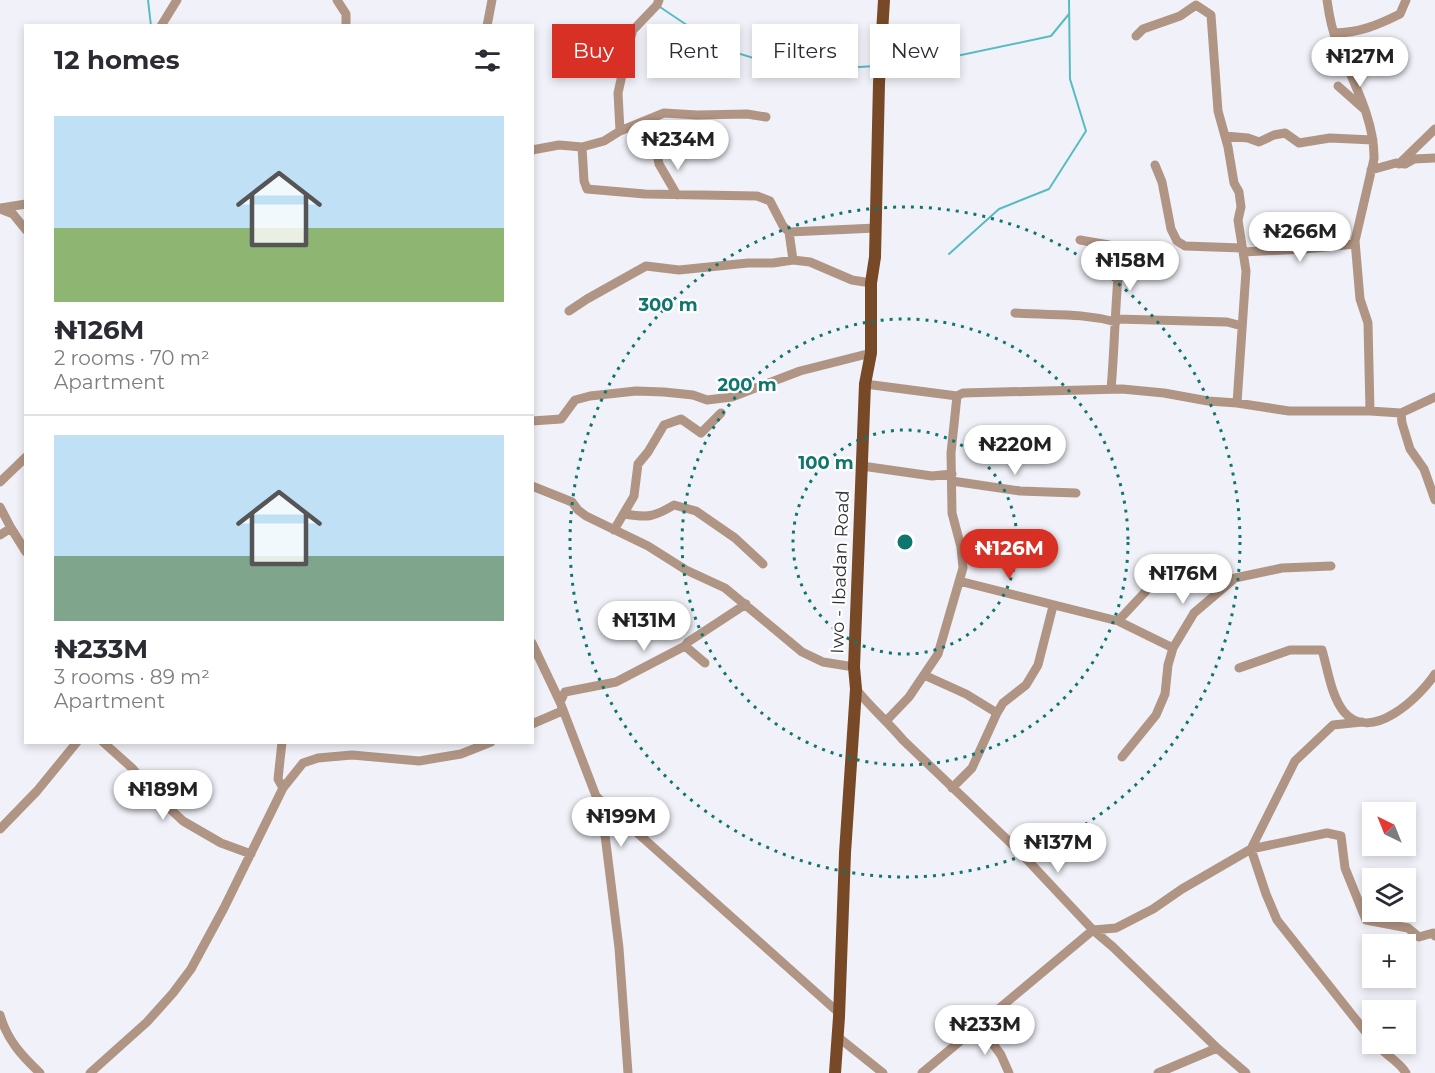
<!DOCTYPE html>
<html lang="en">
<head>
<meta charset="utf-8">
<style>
  body { margin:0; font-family:Montserrat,sans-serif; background:#f2f2f3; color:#2b2b33; height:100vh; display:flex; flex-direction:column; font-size:22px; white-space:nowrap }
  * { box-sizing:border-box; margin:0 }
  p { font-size:20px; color:#7c7c81 }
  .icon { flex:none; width:33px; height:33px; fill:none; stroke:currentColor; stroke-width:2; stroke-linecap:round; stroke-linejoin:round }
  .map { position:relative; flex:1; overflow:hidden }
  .drawer { position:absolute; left:24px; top:24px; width:510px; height:720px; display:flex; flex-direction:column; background:#fff; border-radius:0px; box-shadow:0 3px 9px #0003 }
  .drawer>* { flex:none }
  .hud { position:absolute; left:552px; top:24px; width:570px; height:54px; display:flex; gap:12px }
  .needle { width:39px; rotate:317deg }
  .fabs { position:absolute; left:1362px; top:802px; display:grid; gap:12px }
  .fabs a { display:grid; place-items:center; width:54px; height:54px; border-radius:0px; background:#fff; box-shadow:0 3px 9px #0003; font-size:30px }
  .price { position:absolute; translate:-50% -51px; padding:0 14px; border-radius:21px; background:#fff; color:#222; font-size:20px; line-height:39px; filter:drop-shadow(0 2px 3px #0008) }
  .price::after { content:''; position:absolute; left:50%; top:36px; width:18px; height:14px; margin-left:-9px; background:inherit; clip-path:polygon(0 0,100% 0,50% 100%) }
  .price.active { background:#d93025; color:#fff }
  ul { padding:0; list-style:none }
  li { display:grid; align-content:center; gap:12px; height:318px; padding:0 30px }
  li+li { border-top:2px solid #e1e1e2 }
  li span { display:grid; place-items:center; height:186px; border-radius:0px; color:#555 }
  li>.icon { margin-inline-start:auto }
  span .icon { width:108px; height:108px; fill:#fffc; stroke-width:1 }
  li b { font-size:26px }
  h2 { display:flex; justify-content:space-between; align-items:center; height:72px; padding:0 30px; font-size:26px }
  .pill { padding:0 21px; border-radius:0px; background:#fff; box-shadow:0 3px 9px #0003; font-size:21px; line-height:54px }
  .pill.active { background:#d93025; color:#fff }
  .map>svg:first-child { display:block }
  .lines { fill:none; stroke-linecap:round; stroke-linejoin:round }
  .stream { stroke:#57bcc2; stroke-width:2 }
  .minor { stroke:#b19584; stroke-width:9 }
  .major { stroke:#784927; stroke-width:12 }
  .ring { fill:none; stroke:#0f766e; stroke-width:3; stroke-dasharray:3 6 }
  .labels { text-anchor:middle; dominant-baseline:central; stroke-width:4.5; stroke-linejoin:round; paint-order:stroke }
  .street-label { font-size:18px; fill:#2f3033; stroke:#fff }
  .centre { fill:#0f766e; stroke:#fff; stroke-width:3 }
  .ring-label { font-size:18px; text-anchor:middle; font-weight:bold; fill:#0f766e; stroke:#fff; stroke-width:4.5; stroke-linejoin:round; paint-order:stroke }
</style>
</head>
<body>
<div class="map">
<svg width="1435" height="1073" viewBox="0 0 1435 1073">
  <rect width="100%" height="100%" fill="#f1f2f9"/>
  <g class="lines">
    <path class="stream" d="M 148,0 L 151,26
      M 660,7 L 721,48 L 796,71 L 875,66
      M 883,65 L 928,62 L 1051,36 L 1069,14
      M 949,254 L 999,209 L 1049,189 L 1086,131 L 1070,79 L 1069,0"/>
    <path class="minor" d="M 337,0 L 346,14 L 346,26
      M 1327,0 C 1329,15 1332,31 1338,45 C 1352,80 1375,120 1374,159 L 1355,241 L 1360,299 L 1368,323 L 1370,411
      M 161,26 L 177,0
      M 487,26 L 492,0
      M 1334,33 C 1359,33 1378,25 1400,14 L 1406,0
      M 1136,36 L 1143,29 L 1180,16 L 1196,5 L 1211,15 L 1218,111 L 1228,147 L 1234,183 L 1239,192 L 1241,207 L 1238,220 L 1246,271 L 1237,403
      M 1338,86 L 1365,110
      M 620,131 L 618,93 L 630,39 L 633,30 L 657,5 L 659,0
      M 1225,136 L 1248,138 L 1259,142 L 1274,135 L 1285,133 L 1299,143 L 1330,138 L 1373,140
      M 582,147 L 584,181 L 587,189 L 645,194 L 757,196 L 770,201 L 783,226 L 789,232 L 876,228
      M 532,150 L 559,145 L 582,147 L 604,141 L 620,131 L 664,113 L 697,115 L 747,114 L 766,117
      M 657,153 L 659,164 L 677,195
      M 1399,164 L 1435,129
      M 1155,165 L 1162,182 L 1171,229 L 1177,241 L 1185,246 L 1242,248
      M 1371,170 L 1396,163 L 1405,164 L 1414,159 L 1435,158
      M 1,208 L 26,204
      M 0,209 L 13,214 L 26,230
      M 789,232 L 793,260
      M 1080,240 L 1109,245 L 1120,256 C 1115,300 1115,344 1111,389
      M 1243,252 L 1305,249 L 1355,244
      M 569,311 L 587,299 L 646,266 L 679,270 L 748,263 L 773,263 L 793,260 L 810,262 L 852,280 L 871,283
      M 1015,313 C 1051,316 1078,312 1116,322
      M 1116,319 L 1227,322 L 1242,326
      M 865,384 L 957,396 L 963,393 L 1122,389 L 1164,393 L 1208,401 L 1237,403 L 1289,411 L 1370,411 L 1401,413 L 1435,397
      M 1401,413 L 1402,423 L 1410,449 L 1424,469 L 1435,500
      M 532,421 L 561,419 L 575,400 L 590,396 L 636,391 L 664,392 L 693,395 L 707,400 L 732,397 L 800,371 L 871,353
      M 862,466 L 932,476 L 952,474
      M 952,481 L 1020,491 L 1076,493
      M 0,482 L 26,457
      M 532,486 L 572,502 L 578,510 L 586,516 L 648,546 L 686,570 L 725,588 L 802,652 L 823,662 L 854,667
      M 0,507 L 11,528 L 0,535
      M 625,514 C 648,518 654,517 674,505 L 696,511 L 735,538 L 763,564
      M 11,528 L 26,552
      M 614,530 L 634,496 L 638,464 L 648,452 L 664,425 L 681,419 L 701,433 L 721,413
      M 959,581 L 1118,621 L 1173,648
      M 1118,621 L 1175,560
      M 532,643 L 560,702 L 596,796 L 604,827 L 619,948 L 628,1073
      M 685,646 L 705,663
      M 1239,668 L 1290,650 L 1322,650 C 1328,670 1331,696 1344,712 C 1371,744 1420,697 1435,674
      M 924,675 L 966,694 L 997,713
      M 856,689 C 871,708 888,722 903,740 L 1019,851 L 1093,930 L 1113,947 L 1217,1048 L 1246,1073
      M 560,702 L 565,692 L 616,682 L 685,646 L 688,642 L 746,604
      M 887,720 L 909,697 L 938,654 L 963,568 L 961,547 L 952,513 L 951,453 L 957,396
      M 1362,722 L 1333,725 L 1295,761 L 1251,849 L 1266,894 L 1277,920 L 1372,1040
      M 532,724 L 562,711
      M 103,742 L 132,768 L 153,793 L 183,821 L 221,843 L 251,854
      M 282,742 L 278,779 L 283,788
      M 1122,757 L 1156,715 L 1165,694 L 1168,665 L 1173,648 L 1194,613 L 1235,578 L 1282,568 L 1331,566
      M 952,788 L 972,768 L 997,713 L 1003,703 L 1026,685 L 1038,665 L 1053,606
      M 597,797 L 839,1013
      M 587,807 L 599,808
      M 0,829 L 37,791 L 77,742
      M 0,1015 C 7,1040 22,1056 40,1073
      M 980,1026 L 1001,1055 L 1009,1073
      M 838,1037 L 883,1073
      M 1376,1044 C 1385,1055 1399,1061 1406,1073
      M 90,1073 L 147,1022 L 173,993 L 191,969 L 224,908 L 283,788 L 303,763 L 318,758 L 352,755 L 419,761 L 461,754 L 491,742
      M 922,1073 L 1093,930 L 1116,928 L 1153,909 L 1182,889 L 1251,849 L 1327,833 L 1341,836 L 1345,868 L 1366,920 L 1408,928 L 1419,937 L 1433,933 L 1435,936
      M 1158,1073 L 1217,1048"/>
    <path class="major" d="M 835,1073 L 839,1017 L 845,853 L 856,689 L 854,667 L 865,384 L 871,353 L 871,283 L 875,257 L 879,83 L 884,0"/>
  </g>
  <g class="ring">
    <circle cx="905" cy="542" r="112"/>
    <circle cx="905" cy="542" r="223"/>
    <circle cx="905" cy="542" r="335"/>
  </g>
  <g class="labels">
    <g class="street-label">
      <text transform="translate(840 572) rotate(-88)">Iwo - Ibadan Road</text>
    </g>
  </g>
  <circle cx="905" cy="542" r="9" class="centre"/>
  <g class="ring-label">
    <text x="668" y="311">300 m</text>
    <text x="747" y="391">200 m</text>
    <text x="826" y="469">100 m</text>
  </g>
</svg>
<div class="fabs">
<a><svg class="needle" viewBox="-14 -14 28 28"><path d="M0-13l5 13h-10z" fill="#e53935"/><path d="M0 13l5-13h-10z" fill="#7c7c81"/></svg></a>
<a><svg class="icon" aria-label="layers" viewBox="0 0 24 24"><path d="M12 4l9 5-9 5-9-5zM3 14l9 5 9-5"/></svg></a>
<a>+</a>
<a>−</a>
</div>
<b class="price" style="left:1360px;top:88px">₦127M</b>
<b class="price" style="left:678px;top:171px">₦234M</b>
<b class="price" style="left:1300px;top:263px">₦266M</b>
<b class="price" style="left:1130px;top:292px">₦158M</b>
<b class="price" style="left:1015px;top:476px">₦220M</b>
<b class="price active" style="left:1009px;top:580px">₦126M</b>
<b class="price" style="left:1183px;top:605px">₦176M</b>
<b class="price" style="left:644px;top:652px">₦131M</b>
<b class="price" style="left:163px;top:821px">₦189M</b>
<b class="price" style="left:621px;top:848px">₦199M</b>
<b class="price" style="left:1058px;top:874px">₦137M</b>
<b class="price" style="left:985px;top:1056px">₦233M</b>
<div class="hud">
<a class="pill active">Buy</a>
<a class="pill">Rent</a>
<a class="pill">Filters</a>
<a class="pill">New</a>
</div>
<section class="drawer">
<h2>12 homes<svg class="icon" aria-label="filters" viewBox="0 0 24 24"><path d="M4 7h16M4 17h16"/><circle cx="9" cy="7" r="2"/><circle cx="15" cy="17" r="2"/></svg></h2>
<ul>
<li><span style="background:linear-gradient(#bfe0f5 60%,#8fb573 0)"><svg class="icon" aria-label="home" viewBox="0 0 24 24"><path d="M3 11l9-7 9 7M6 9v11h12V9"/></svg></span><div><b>₦126M</b><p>2 rooms · 70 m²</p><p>Apartment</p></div></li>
<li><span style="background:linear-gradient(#bfe0f5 65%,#7fa58c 0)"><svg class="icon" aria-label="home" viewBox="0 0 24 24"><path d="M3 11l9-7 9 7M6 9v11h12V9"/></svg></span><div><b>₦233M</b><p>3 rooms · 89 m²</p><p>Apartment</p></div></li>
</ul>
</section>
</div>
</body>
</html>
